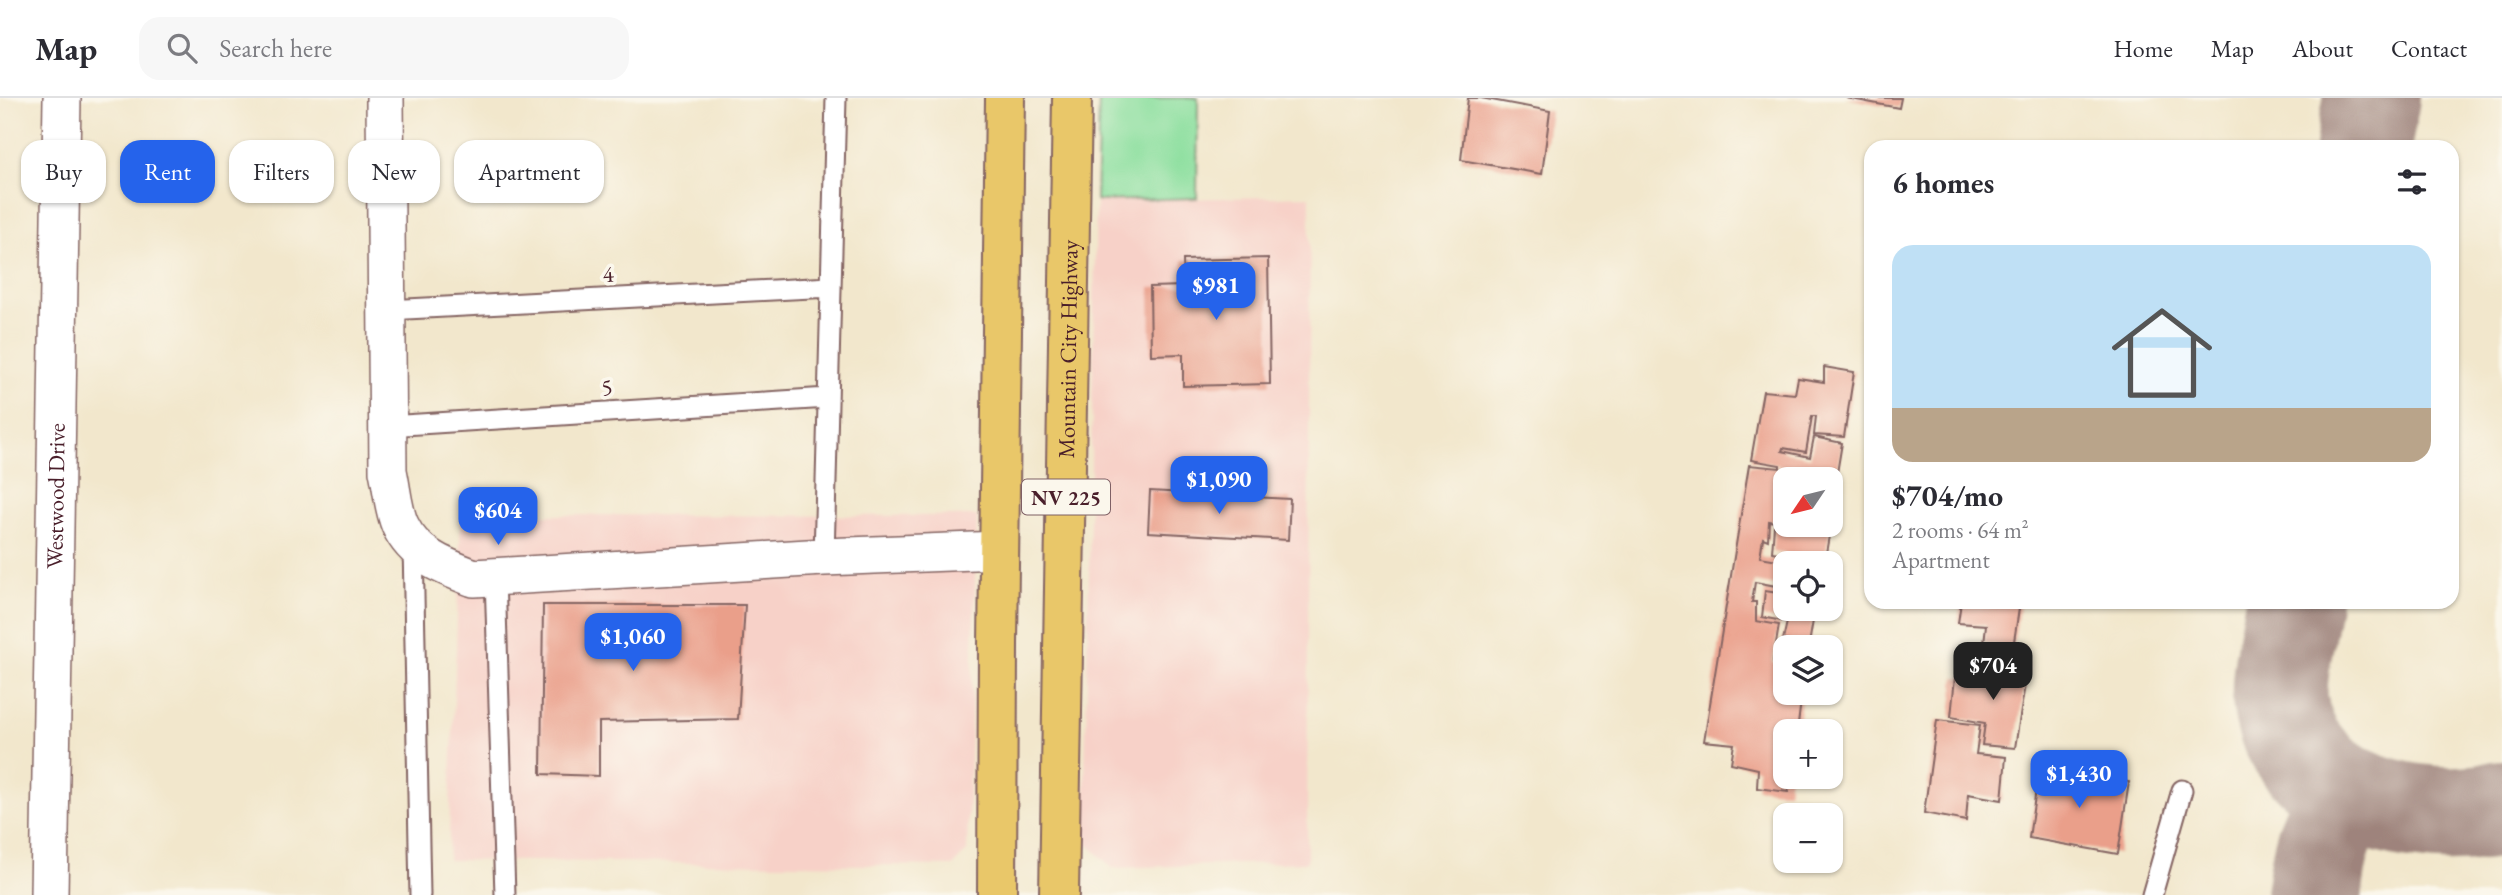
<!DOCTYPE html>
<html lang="en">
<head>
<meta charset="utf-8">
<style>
  body { margin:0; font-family:"EB Garamond",serif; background:#f7f7f7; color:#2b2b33; height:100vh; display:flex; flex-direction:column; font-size:26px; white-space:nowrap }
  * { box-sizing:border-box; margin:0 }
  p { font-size:23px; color:#7c7c81 }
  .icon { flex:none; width:38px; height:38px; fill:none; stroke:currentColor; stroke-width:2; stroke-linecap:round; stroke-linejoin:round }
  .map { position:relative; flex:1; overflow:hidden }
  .details { position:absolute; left:1864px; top:42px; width:595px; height:469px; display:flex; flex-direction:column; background:#fff; border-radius:21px; box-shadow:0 2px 5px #0004 }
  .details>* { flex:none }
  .banner { position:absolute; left:21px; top:42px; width:665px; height:63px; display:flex; gap:14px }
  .needle { width:46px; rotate:235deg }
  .buttons { position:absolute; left:1773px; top:369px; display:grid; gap:14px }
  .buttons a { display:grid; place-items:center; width:70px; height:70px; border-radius:14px; background:#fff; box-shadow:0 2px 5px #0004; font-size:35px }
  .price { position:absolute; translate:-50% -60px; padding:0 16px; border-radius:14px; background:#2563eb; color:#fff; font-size:23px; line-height:46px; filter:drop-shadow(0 2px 4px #0008) }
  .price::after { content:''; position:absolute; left:50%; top:42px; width:21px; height:16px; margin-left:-10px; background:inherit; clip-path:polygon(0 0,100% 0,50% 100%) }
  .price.current { background:#222; color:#fff }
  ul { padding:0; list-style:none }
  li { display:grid; align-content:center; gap:14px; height:371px; padding:0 28px }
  li span { display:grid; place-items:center; height:217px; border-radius:21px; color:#555 }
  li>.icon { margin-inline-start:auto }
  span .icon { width:126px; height:126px; fill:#fffc; stroke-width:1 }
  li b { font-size:30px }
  h2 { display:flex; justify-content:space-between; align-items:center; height:84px; padding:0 28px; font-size:30px }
  .chip { padding:0 24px; border-radius:21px; background:#fff; box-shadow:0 2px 5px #0004; font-size:24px; line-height:63px }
  .chip.current { background:#2563eb; color:#fff }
  header { display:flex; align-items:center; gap:42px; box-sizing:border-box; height:98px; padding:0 35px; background:#fff; border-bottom:2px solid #e1e1e2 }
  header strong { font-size:33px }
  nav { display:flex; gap:38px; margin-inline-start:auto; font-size:24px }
  .search { width:490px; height:63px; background:#f7f7f7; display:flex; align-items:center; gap:18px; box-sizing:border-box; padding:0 24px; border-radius:21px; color:#7c7c81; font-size:26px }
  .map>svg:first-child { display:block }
  .built { fill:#f7d1c8 }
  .green { fill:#8cdf9f; stroke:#6b7f65; stroke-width:2 }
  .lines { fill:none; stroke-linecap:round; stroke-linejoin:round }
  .taxiway { stroke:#9e837c; stroke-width:96 }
  .building { fill:#ea9f8a }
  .service-casing { stroke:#856563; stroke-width:23 }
  .minor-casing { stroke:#856563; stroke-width:40 }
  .primary-casing { stroke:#856563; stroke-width:42 }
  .service { stroke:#fff; stroke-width:19 }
  .minor { stroke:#fff; stroke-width:37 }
  .primary { stroke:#e9c769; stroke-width:38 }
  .labels { text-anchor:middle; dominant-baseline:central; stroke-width:7; stroke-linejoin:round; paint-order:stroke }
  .shield { fill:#fbf7ec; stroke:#7f6065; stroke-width:2 }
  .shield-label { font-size:21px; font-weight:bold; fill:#4a1f2b }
  .street-label { font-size:23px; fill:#4a1f2b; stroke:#fbf7ec }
</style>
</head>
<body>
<header>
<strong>Map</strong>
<div class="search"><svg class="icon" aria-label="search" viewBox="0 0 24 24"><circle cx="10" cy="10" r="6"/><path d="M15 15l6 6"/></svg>Search here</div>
<nav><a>Home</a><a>Map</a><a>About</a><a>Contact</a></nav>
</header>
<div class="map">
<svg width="2502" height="797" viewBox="0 0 2502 797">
  <rect width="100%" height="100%" fill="#fbf7ec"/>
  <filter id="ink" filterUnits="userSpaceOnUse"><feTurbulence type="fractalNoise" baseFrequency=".0143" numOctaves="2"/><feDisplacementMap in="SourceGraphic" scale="14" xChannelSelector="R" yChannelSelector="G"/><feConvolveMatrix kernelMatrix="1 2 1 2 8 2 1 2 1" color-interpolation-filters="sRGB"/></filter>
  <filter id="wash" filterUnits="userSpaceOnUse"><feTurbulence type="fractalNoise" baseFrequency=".00686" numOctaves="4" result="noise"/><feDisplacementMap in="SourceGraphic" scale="28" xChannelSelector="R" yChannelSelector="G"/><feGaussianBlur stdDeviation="1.57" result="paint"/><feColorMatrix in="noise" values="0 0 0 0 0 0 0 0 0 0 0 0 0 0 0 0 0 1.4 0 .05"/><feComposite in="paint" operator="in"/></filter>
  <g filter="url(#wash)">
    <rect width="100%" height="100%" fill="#f2e7cc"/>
    <path class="built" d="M 1310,98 L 1307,764 L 1112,770 L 1084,742 L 1096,103 Z
      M 461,417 L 977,418 L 967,753 L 953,768 L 448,762 Z"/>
    <path class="green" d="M 1099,0 L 1198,0 L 1197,100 L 1096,103 Z"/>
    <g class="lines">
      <path class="taxiway" d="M 2363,49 L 2372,0
        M 2293,504 C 2289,530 2278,575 2280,600 C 2288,700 2423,731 2502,710
        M 2314,797 C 2319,767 2321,721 2352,706 C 2357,704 2364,703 2369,702"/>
    </g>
    <g id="blocks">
      <path class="building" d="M 1468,0 L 1481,0 L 1550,13 L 1542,76 L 1461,62 Z
        M 1846,0 L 1901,0 L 1899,10 Z
        M 1268,160 L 1270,286 L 1183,288 L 1183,256 L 1151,257 L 1150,189 L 1184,188 L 1183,162 Z
        M 1824,269 L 1854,274 L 1844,339 L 1814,337 L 1816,318 L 1812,318 L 1806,354 L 1783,350 L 1782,353 L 1810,359 L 1814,339 L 1842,345 L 1832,405 L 1830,382 L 1785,382 L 1785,426 L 1769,423 L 1768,442 L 1763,440 L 1760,459 L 1784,463 L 1781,489 L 1755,484 L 1752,504 L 1756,504 L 1756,523 L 1779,527 L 1773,564 L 1777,565 L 1781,544 L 1799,549 L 1785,550 L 1785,595 L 1802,595 L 1797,634 L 1785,634 L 1785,679 L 1790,679 L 1788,694 L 1757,690 L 1758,671 L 1731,665 L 1734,646 L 1704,643 L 1749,367 L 1780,370 L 1780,367 L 1751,362 L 1763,293 L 1795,296 L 1798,280 L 1824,284 Z
        M 1150,393 L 1290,401 L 1288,442 L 1148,434 Z
        M 1803,427 L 1831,427 L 1824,466 L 1797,466 L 1798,458 L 1772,454 L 1774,428 L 1802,433 Z
        M 1765,493 L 1785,496 L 1785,511 L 1815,511 L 1809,546 L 1783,542 L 1787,524 L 1762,519 Z
        M 1961,504 L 2020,504 L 2013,550 L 1984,545 L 1986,527 L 1958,525 Z
        M 543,507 L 745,507 L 738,621 L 599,624 L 599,678 L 541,676 Z
        M 1991,561 L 2028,567 L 2015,650 L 1982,647 L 1985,625 L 1951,619 L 1955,579 L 1990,583 Z
        M 1937,622 L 1980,627 L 1976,656 L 2006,659 L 2002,702 L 1968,696 L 1966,723 L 1924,715 Z
        M 2039,670 L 2129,684 L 2118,756 L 2029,740 Z"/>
    </g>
  </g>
  <g filter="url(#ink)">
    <use href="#blocks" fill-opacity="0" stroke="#856563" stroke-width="2"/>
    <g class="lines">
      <g class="service-casing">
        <path id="service" d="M 387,212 L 831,189
          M 388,328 L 828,300
          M 413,447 L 420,797
          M 824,459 L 836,0
          M 495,479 L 505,797
          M 2152,797 L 2182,692"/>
      </g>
      <g class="minor-casing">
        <g id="minor">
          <path d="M 385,0 L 388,373 C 392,390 393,411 400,427 C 414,458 445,469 474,480 L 824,459 L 999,452"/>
          <path id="s1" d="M 49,797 L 62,0"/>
        </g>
      </g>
      <g class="primary-casing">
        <g id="primary">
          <path d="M 997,797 L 998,546 L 1005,0"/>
          <path id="s2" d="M 1059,797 L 1072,0"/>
        </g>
      </g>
      <use href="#service" class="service"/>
      <use href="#minor" class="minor"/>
      <use href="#primary" class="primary"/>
    </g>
  </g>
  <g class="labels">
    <rect class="shield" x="1022" y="381.5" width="88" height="35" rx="5"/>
    <g class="shield-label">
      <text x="1066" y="399">NV 225</text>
    </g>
    <g class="street-label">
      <text transform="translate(608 176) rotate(-3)">4</text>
      <text stroke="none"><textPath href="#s2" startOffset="546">Mountain City Highway</textPath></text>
      <text transform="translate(607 289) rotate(-4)">5</text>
      <text stroke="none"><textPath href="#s1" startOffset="399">Westwood Drive</textPath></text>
    </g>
  </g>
</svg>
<div class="buttons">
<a><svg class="needle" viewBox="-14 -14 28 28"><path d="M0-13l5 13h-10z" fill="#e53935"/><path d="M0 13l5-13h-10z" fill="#7c7c81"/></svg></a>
<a><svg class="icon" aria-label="locate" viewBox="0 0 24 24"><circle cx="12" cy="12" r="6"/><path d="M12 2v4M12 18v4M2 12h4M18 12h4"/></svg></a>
<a><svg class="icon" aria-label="layers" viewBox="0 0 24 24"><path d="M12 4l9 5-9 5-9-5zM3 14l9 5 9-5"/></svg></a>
<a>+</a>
<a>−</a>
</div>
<b class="price" style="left:1216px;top:224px">$981</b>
<b class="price" style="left:1219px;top:418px">$1,090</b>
<b class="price" style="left:498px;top:449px">$604</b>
<b class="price" style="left:633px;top:575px">$1,060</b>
<b class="price current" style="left:1993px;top:604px">$704</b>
<b class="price" style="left:2079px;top:712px">$1,430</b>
<div class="banner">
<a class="chip">Buy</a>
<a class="chip current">Rent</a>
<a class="chip">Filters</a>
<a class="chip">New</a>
<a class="chip">Apartment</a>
</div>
<section class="details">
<h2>6 homes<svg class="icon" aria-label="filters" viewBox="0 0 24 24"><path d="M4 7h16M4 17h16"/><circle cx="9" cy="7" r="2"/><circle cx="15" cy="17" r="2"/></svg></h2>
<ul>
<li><span style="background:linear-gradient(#bfe0f5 75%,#b9a48a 0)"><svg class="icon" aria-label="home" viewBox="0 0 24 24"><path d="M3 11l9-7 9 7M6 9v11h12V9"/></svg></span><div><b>$704/mo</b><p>2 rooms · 64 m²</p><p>Apartment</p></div></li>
</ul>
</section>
</div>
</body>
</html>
